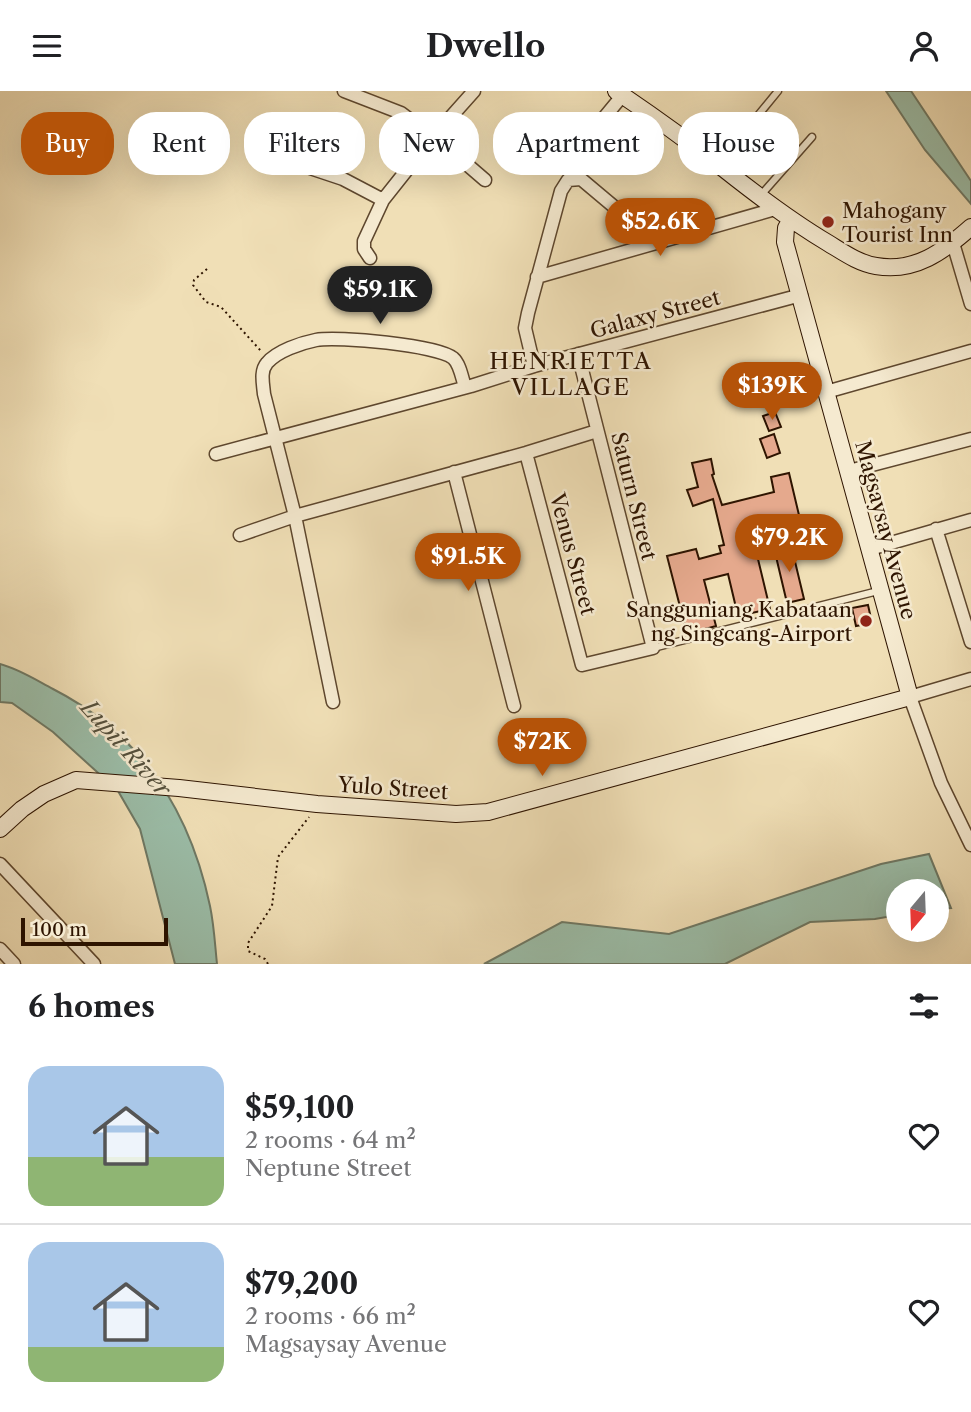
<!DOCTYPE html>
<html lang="en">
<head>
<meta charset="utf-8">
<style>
  body { margin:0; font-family:"Libre Caslon Text",serif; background:#f2f2f2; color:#202124; height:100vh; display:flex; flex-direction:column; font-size:26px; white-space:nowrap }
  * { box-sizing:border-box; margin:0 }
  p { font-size:23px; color:#757577 }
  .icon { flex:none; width:38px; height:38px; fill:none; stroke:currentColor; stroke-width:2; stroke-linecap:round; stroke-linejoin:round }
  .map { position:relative; height:873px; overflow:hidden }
  .details { display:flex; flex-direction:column; background:#fff; flex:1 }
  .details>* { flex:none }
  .guide { position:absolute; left:21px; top:21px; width:929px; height:63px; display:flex; gap:14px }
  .needle { width:46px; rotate:199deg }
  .buttons { position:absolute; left:886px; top:788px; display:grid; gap:14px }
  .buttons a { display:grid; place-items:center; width:63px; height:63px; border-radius:50%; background:#fff; box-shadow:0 7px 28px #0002; font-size:35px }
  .scale { position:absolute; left:21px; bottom:18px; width:147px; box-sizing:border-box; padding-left:7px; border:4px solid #2e1400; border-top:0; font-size:19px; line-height:24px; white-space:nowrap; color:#2e1400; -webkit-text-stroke:5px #f5ead0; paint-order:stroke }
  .price { position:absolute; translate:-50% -60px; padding:0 16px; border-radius:24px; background:#b45309; color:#fff; font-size:23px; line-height:46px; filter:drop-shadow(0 2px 4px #0008) }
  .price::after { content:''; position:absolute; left:50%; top:42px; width:21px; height:16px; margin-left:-10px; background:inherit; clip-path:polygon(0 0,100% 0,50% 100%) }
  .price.current { background:#222; color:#fff }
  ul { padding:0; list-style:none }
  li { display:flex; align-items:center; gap:21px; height:175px; padding:0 28px }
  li+li { border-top:2px solid #e0e0e0 }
  li span { display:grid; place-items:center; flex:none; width:196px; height:140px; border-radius:21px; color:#555 }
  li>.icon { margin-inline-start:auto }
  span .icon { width:84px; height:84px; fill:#fffc; stroke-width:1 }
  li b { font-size:30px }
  h2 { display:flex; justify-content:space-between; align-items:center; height:84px; padding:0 28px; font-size:30px }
  .pill { padding:0 24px; border-radius:28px; background:#fff; box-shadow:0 7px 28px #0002; font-size:24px; line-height:63px }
  .pill.current { background:#b45309; color:#fff }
  header { display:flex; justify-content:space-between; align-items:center; height:91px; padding:0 28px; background:#fff; font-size:32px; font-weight:700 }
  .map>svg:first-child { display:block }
  .water { fill:#9bbda8; stroke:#6f7965; stroke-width:2 }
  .building { fill:#e5a98d; stroke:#2e1400; stroke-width:2 }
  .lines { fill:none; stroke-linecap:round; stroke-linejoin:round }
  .lane-casing { stroke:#5e472e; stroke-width:9 }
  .street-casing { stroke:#5e472e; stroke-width:15 }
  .secondary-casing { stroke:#2e1400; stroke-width:18 }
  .path { stroke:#2e1400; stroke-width:2; stroke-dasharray:2 3.5; stroke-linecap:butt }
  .lane { stroke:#f5ead0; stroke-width:6 }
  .street { stroke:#f5ead0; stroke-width:12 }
  .secondary { stroke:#f5ead0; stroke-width:16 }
  .poi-dot { fill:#8f2418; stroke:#f5ead0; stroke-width:2.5 }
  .labels { text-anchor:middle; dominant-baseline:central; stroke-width:5; stroke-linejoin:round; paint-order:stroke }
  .poi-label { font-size:21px; fill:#2e1400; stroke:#f5ead0; text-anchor:start }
  .street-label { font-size:21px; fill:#2e1400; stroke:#f5ead0 }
  .neighbourhood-label { font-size:23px; letter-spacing:2px; fill:#2e1400; stroke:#f5ead0 }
  .water-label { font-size:23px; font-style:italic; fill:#544f3b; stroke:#f5ead0 }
</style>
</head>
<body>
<header><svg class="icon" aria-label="menu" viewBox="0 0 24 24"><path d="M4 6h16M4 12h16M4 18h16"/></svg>Dwello<svg class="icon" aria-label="person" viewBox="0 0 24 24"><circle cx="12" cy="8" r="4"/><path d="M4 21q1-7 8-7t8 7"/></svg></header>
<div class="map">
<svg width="971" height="873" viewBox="0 0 971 873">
  <rect width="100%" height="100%" fill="#f0dfb6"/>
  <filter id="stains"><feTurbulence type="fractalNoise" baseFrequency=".00286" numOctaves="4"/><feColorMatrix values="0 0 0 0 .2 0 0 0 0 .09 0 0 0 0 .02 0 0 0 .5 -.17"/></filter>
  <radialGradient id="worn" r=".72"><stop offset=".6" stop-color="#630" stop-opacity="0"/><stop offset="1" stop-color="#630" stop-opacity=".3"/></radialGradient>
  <path class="water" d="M 886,0 L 911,0 L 971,90 L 971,113 L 925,59 Z
    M 0,573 C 19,578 36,589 53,598 C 141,643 190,720 210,815 C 214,834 215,854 217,873 L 175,873 L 140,738 L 118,700 L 53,641 L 12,612 L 0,611 Z
    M 929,763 L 951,817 L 936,818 L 936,800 L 898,800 L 898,824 L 875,828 L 810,831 L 725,873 L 484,873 L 562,831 L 669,843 L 881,773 Z"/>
  <path class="building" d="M 804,276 L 808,293 L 775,301 L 771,283 Z
    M 775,321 L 781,336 L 769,340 L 763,325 Z
    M 774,343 L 780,362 L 767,367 L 760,348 Z
    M 711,368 L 714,383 L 712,384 L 722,414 L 774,401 L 771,386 L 789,382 L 803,441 L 784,445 L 782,437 L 746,446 L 752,465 L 757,464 L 770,518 L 738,525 L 728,483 L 704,489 L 716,535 L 687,543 L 667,465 L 696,458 L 699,468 L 721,462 L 719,455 L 724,454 L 713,408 L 693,415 L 687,399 L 698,396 L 692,372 Z
    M 791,454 L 804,508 L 787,512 L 774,457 Z
    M 868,514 L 872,532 L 856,535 L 852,517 Z"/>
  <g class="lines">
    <g class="lane-casing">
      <path id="lane" d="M 719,72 L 778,0
        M 761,104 L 812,46
        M 653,557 L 878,500"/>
    </g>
    <g class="street-casing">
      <path id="street" d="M 344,0 L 401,22 L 433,46
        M 434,45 L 485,89
        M 509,54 L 597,31 L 603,28 L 622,5
        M 304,75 L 343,88 L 383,109 L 433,46 L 474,0
        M 953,152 L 971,213
        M 370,167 L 364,158 L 364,150 L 383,109
        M 537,186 L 775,118
        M 534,275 L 525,237 L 528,222 L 561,100 L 568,89 L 581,88 L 656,151
        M 826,301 L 971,260
        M 526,362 L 582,574 L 653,557 L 578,263
        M 216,363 L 471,295 L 534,275 L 801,204
        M 849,380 L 971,348
        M 454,381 L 514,615
        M 936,438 L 971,551
        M 240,444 L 295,425 L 526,362 L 597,340
        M 870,458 L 971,429
        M 971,588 L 910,606 L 941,692 L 971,754
        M 333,611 L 295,425 L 264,303 C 263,292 260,280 267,272 C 277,260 301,252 316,249 C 338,245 437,254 453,267 C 460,273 462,287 465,296
        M 0,773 L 94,873
        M 0,858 L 14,873"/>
    </g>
    <g class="secondary-casing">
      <path id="secondary" d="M 616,0 C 652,24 689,51 724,78 C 758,105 791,130 828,152 C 843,161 858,172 876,175 C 915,182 944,160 971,136
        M 0,738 L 22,718 L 44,703 L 76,689 L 179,697 L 317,713 L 456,723 L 488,721 L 910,606 L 785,151 L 786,137 L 790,130"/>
    </g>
    <path class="path" d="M 207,178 L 194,189 L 193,194 L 206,211 L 221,216 L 261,260
      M 268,873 L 265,868 L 248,860 L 248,852 L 272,815 L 278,766 L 309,726"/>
    <use href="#lane" class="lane"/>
    <use href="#street" class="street"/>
    <use href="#secondary" class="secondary"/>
  </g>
  <g class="poi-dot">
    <circle cx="828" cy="131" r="7"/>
    <circle cx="866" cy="530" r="7"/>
  </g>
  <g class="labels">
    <g class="poi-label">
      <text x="842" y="119">Mahogany<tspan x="842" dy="24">Tourist Inn</tspan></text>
      <text x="852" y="518" text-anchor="end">Sangguniang Kabataan<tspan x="852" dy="24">ng Singcang-Airport</tspan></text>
    </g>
    <g class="street-label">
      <text transform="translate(655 223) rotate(-15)">Galaxy Street</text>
      <text transform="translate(634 405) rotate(76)">Saturn Street</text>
      <text transform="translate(886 439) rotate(75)">Magsaysay Avenue</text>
      <text transform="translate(573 463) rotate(75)">Venus Street</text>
      <text transform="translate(393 697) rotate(4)">Yulo Street</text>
    </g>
    <g class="neighbourhood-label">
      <text x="571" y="270">HENRIETTA<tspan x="571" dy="26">VILLAGE</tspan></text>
    </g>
    <g class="water-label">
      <text transform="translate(126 657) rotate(48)">Lupit River</text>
    </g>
  </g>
  <rect width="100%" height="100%" filter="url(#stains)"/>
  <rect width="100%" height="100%" fill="url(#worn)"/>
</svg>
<div class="buttons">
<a><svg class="needle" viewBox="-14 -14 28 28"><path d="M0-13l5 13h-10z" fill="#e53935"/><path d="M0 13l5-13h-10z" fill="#757577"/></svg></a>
</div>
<div class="scale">100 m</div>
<b class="price" style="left:660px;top:167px">$52.6K</b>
<b class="price current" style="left:380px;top:235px">$59.1K</b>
<b class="price" style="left:772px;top:331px">$139K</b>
<b class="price" style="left:789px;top:483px">$79.2K</b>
<b class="price" style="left:468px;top:502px">$91.5K</b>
<b class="price" style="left:542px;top:687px">$72K</b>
<div class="guide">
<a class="pill current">Buy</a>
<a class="pill">Rent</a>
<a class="pill">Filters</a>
<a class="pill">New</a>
<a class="pill">Apartment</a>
<a class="pill">House</a>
</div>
</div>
<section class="details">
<h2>6 homes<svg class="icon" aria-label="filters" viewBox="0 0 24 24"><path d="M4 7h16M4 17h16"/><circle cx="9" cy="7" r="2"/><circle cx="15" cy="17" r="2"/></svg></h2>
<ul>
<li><span style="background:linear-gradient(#a9c7e8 65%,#8fb573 0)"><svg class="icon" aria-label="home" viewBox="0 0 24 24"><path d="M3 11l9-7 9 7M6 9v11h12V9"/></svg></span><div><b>$59,100</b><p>2 rooms · 64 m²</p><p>Neptune Street</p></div><svg class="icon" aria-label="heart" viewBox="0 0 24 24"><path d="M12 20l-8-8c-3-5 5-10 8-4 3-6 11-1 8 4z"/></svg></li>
<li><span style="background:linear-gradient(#a9c7e8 75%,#8fb573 0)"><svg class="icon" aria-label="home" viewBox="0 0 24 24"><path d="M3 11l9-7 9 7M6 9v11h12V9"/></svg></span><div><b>$79,200</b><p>2 rooms · 66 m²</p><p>Magsaysay Avenue</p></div><svg class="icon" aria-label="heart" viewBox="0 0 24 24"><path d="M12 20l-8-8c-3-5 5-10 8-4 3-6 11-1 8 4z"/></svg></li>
</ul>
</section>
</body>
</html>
